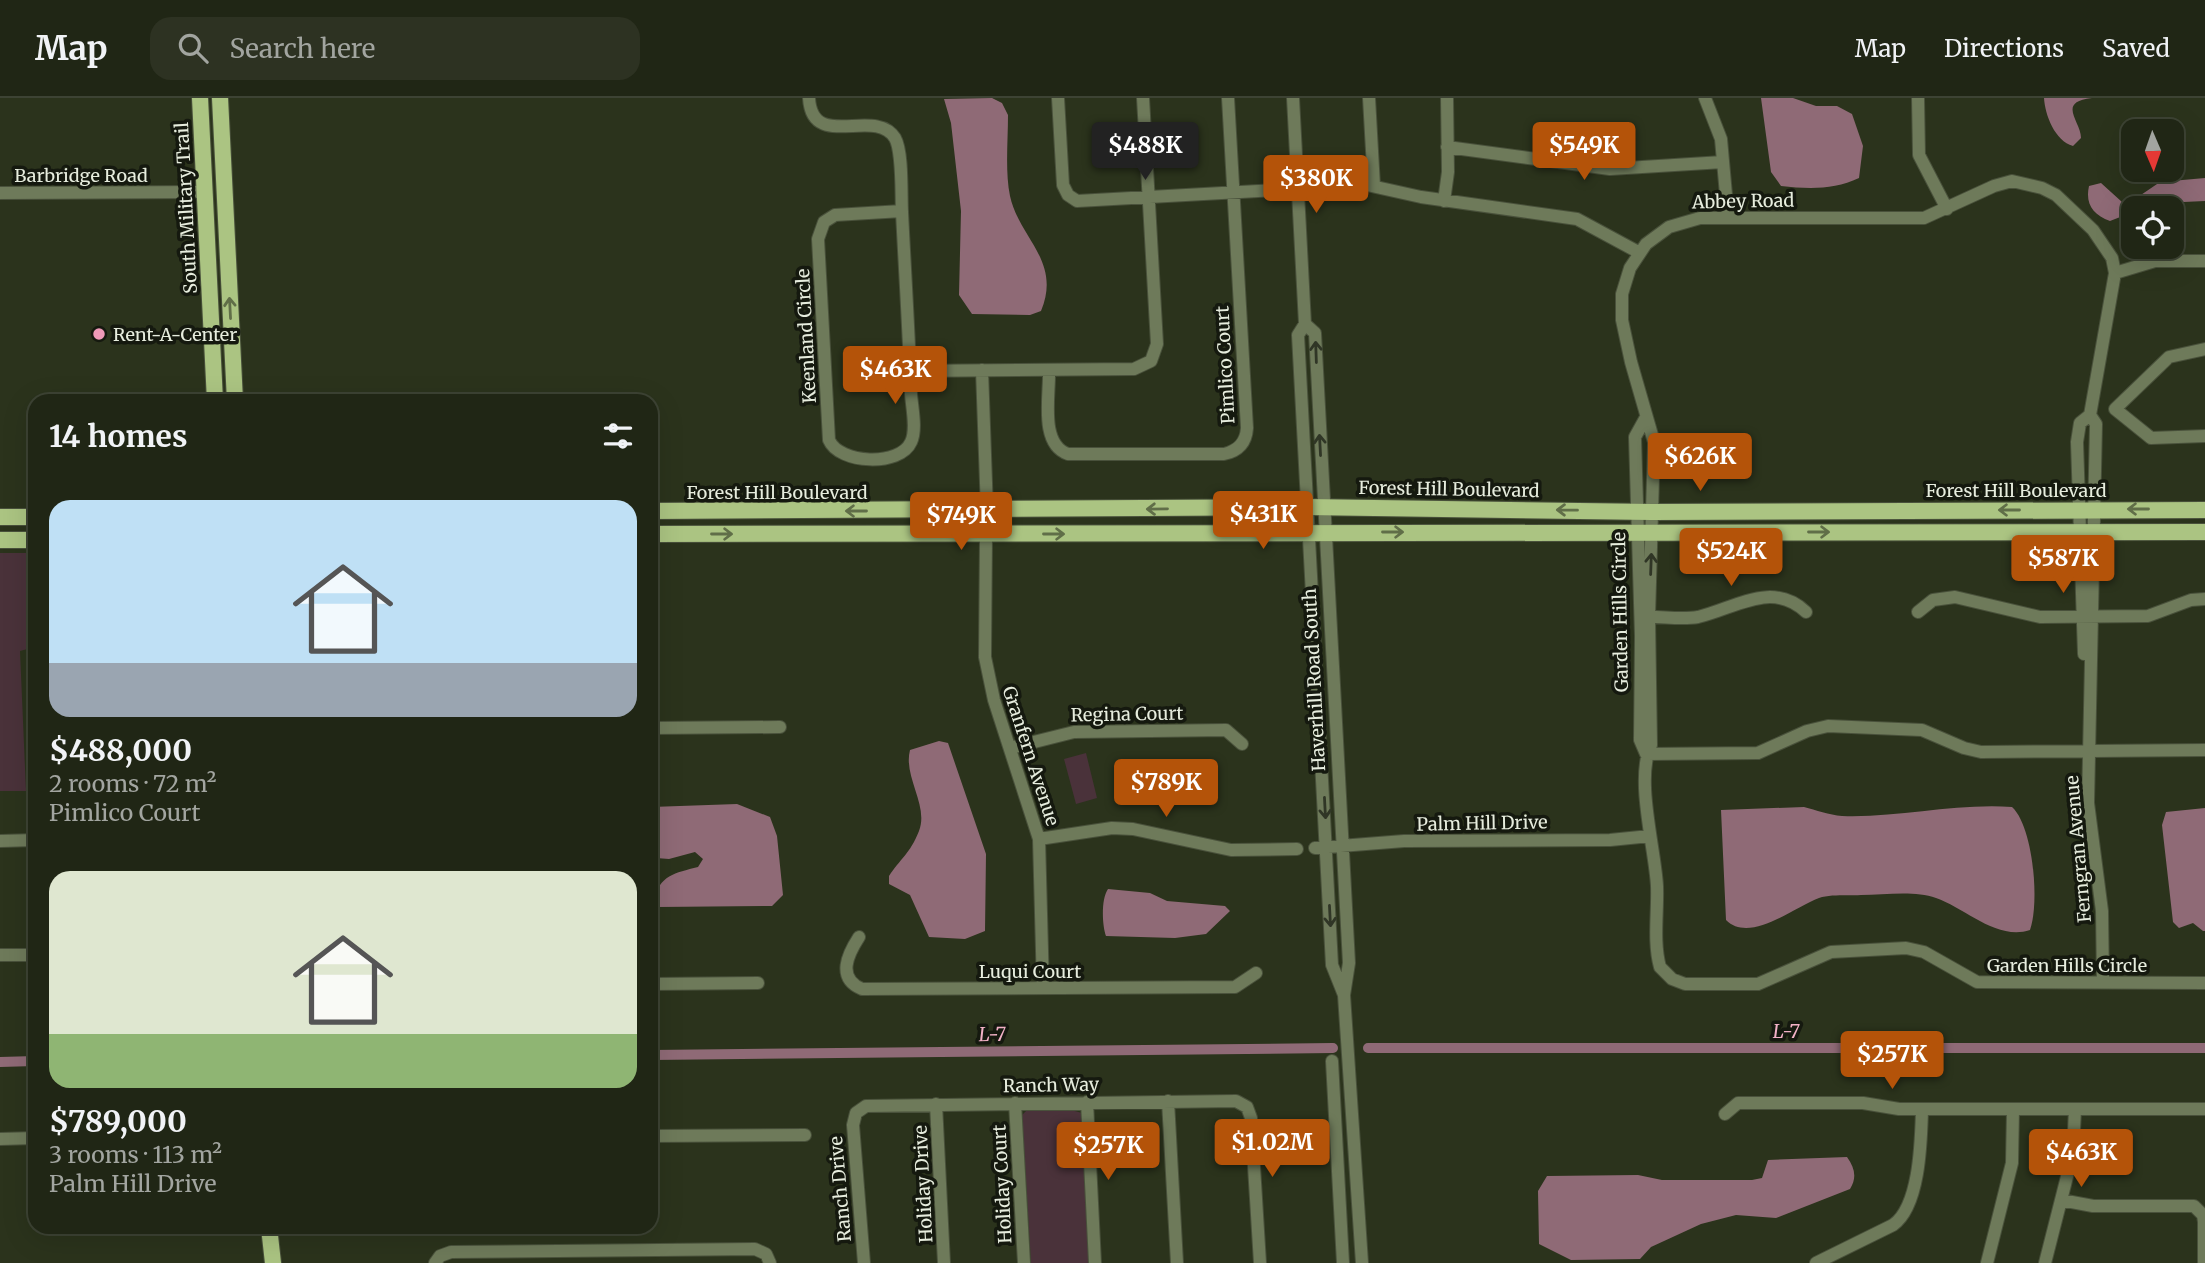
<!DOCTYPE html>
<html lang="en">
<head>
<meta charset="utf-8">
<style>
  body { margin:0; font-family:Merriweather,serif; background:#2d3222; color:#f1f3f6; height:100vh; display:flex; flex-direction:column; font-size:26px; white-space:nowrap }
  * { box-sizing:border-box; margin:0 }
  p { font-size:23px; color:#a2a5a0 }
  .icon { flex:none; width:38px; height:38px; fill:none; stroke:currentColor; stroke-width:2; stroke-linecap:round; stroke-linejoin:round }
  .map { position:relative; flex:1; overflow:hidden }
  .drawer { position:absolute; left:28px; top:296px; width:630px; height:840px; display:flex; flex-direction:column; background:#202615; border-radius:21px; box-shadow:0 7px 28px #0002,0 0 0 2px #3d4334 }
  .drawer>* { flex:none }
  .needle { width:46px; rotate:178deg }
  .buttons { position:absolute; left:2121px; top:21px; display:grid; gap:14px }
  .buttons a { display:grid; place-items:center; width:63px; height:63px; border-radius:14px; background:#202615; box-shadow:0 7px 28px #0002,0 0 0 2px #3d4334; font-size:35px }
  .price { position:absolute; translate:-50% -60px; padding:0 16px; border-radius:7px; background:#b45309; color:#fff; font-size:23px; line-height:46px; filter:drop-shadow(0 2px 4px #0008) }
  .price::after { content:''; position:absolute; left:50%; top:42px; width:21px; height:16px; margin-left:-10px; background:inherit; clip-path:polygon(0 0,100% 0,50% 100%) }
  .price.active { background:#222; color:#fff }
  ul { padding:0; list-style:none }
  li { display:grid; align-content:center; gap:14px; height:371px; padding:0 21px }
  li span { display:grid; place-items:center; height:217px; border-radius:21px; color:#555 }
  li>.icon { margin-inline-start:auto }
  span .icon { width:126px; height:126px; fill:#fffc; stroke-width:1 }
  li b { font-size:30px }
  h2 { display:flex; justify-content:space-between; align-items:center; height:84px; padding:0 21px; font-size:30px }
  header { display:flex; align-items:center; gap:42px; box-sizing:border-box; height:98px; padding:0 35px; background:#202615; border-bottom:2px solid #3d4334 }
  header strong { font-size:33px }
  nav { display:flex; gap:38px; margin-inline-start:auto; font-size:24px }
  .search { width:490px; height:63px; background:#2d3222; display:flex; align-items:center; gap:18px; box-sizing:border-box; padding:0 24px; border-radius:21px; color:#a2a5a0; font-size:26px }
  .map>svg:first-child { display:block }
  .green { fill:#4a323a }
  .water { fill:#8f6a76 }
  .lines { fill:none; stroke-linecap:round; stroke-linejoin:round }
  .canal { stroke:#8f6a76; stroke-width:10 }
  .minor-casing { stroke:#49513b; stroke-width:14 }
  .major-casing { stroke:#49513b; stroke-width:18 }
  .minor { stroke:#6e7a5a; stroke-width:12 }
  .major { stroke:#abc482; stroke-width:16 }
  .oneway { stroke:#606e48 }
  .oneway2 { stroke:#303626 }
  .poi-dot { fill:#ef9ab8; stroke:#15190f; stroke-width:2.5 }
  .labels { text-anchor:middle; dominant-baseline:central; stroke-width:7; stroke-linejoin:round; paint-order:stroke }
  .street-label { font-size:18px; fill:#e7edde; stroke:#15190f }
  .poi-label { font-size:18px; fill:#e7edde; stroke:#15190f; text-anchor:start }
  .water-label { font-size:19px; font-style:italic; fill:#f2b1c6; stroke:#15190f }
</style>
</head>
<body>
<header>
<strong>Map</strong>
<div class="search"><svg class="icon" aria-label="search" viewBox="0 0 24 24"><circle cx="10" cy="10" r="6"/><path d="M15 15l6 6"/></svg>Search here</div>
<nav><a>Map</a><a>Directions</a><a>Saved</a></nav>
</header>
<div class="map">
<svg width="2205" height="1165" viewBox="0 0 2205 1165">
  <rect width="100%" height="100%" fill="#2b331c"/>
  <path class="green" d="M 0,455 L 35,455 L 35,549 L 20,553 L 26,693 L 0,693 Z
    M 1086,655 L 1097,700 L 1076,706 L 1064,661 Z
    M 1064,1010 L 1082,1015 L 1092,1165 L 1031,1165 L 1022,1017 L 1027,1012 L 1058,1013 Z"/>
  <path class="water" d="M 992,0 L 1002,5 L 1008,17 C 1008,43 1005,73 1010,98 C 1019,140 1062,163 1041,213 L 1030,217 L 972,216 L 959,197 L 961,113 L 951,25 L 944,1 Z
    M 1761,0 L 1793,0 L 1816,8 L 1837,8 L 1852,16 L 1863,48 L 1859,80 C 1834,92 1808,91 1781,88 L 1771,74 Z
    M 2044,0 L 2092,0 C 2056,4 2081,23 2081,40 L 2073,48 C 2055,43 2045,17 2044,0 Z
    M 2205,80 L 2205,103 L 2162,105 L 2154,110 L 2133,110 L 2133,114 L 2110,123 C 2093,117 2085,106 2089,88 L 2101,85 L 2122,104 L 2132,103 L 2160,84 Z
    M 939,643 L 948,645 L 986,756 L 985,833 L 965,841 L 929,839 L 910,797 L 889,786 L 889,778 C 900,761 910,756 919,733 C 929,707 903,679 910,652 Z
    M 737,706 L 770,719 L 777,738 L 783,797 L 772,808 L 658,809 L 654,803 C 659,777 675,775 698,769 L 703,761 L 695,754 L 669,761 L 656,760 L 651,742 L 651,709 Z
    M 1804,709 C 1816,712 1829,717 1842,718 C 1899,720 1955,705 2012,709 C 2033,728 2040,804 2030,832 C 1997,843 1965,810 1936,800 C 1914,792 1884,797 1861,797 C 1848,798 1831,796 1819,800 C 1794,809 1750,846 1726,822 L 1721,712 Z
    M 2205,710 L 2205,833 L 2203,833 L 2193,825 L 2179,830 L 2173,824 L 2162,727 L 2166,714 Z
    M 1108,791 L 1150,795 L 1167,803 L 1225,808 L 1230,813 L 1206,836 L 1175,840 L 1106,838 C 1102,827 1101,801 1108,791 Z
    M 1847,1059 C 1855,1070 1857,1080 1850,1091 L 1776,1120 L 1736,1117 L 1701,1126 L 1651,1149 L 1640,1161 L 1571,1162 L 1539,1146 L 1538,1093 L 1547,1078 L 1638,1077 L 1662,1082 L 1752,1082 L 1762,1080 L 1768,1062 Z"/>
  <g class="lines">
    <path class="canal" d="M 1368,950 L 2205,950
      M 651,957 L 1333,950
      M 0,964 L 35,963"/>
    <g class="minor-casing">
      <path id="minor" d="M 809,0 C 812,54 875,8 895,40 C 903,54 901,97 902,114 C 905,175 909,236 911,296 C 912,310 917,332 911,344 C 900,369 839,366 829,342 L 818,141 L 824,124 L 835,117 L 902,113
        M 1058,0 L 1063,87 L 1068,97 L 1077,103 L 1367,87 L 1421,99 L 1577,121 L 1640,155
        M 1293,0 L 1305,226 L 1298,237 L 1332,867 L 1344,897
        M 1369,0 L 1374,88
        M 1705,0 L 1721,41 L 1728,119
        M 1918,0 L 1919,57 L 1947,111
        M 1447,49 L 1610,71 L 1723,64
        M 0,95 L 204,94
        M 1444,103 L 1448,74 L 1447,0
        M 2115,175 L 2155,163 L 2205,163
        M 1305,226 L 1315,235 L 1349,865 L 1344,897 L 1362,1165
        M 2205,251 L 2169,259 L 2115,311 L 2151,340 L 2205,338
        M 982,272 L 987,413
        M 1049,272 C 1050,297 1039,346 1068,356 L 1224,356 C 1238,353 1246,345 1247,330 L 1228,0
        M 910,273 L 1134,271 L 1151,263 L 1157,246 L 1143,0
        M 1645,321 L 1635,339 L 1641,538 L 1640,642 L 1646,656
        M 986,436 L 985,559 L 994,602 L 1039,741 L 1043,890
        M 1918,514 L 1933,502 L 1955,499 L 2040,519 L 2148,518 L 2191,502 L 2205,501
        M 1643,519 C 1661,518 1680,522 1698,519 C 1736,510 1772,482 1806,514
        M 2084,556 L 2077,344 L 2080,325 L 2090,317
        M 651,630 L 780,629
        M 1010,650 L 1074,634 L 1226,632 L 1242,646
        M 1646,656 L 1758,655 L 1807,633 L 1828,628 L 1922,632 L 1964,650 L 1981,654 L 2205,652
        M 1039,741 L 1112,730 L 1133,731 L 1231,752 L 1297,751
        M 0,743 L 35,742
        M 1315,750 L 1404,743 L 1610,742 L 1650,738
        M 859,839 C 848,856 836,880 862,891 L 1235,889 L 1256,875
        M 0,857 L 35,857
        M 2103,885 L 2102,813 L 2088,705 L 2096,326 L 2090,317 L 2115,175 L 2112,160 L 2093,132 L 2056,97 L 2042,90 L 2012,83 L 1994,88 L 1924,120 L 1700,120 L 1669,129 L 1646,146 L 1630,170 L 1622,196 L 1622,222 L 1631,264 L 1654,344 L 1649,519 L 1651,647 C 1635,681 1655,750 1657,788 C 1658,814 1653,844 1660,869 L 1672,881 L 1685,886 L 1758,886 L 1831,854 L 1906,850 L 1924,854 L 1977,884 L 2205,885
        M 651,886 L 758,885
        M 1332,963 L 1343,1165
        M 1168,1003 L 1177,1165
        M 1087,1004 L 1095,1165
        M 1015,1005 L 1024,1165
        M 936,1006 L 944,1165
        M 1725,1016 L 1738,1005 L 1863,1005 L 1899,1011 L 2205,1011
        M 651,1038 L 805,1037
        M 0,1041 L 35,1040
        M 2061,1102 L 2093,1108 L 2194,1108 L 2203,1117 L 2204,1124 L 2204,1165
        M 435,1165 L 440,1158 L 451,1154 L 755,1151 L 766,1156 L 770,1165
        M 864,1165 L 853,1027 L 856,1015 L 866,1008 L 1236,1003 L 1247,1009 L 1251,1020 L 1260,1165
        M 1816,1165 L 1893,1127 C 1920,1108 1921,1043 1922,1012
        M 1987,1165 L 2012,1065 L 2013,1011
        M 2045,1165 L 2073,1055 L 2075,1011"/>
    </g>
    <g class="major-casing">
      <path id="major" d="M 200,0 L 215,303
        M 220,0 L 235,303
        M 651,413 L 1307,409 L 1652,414 L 2205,412
        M 0,419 L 35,419
        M 651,436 L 2205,434
        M 0,442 L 35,442
        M 269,1129 L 273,1165"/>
    </g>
    <use href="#minor" class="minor"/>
    <use href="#major" class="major"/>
  </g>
  <defs><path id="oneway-shaft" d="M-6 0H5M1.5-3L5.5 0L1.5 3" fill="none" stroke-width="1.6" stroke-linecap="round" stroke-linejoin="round" transform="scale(1.75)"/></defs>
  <g class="oneway">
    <use href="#oneway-shaft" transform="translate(230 210) rotate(-93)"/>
    <use href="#oneway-shaft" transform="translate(1157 411) rotate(179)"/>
    <use href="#oneway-shaft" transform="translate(2138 411) rotate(-180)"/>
    <use href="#oneway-shaft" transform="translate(1567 412) rotate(-179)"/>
    <use href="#oneway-shaft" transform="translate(2009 412) rotate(180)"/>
    <use href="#oneway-shaft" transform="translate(856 413) rotate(180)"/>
    <use href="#oneway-shaft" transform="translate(1393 434)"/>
    <use href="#oneway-shaft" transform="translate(1819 434)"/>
    <use href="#oneway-shaft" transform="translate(722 436)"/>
    <use href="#oneway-shaft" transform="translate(1054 436)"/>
  </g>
  <g class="oneway2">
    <use href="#oneway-shaft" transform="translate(1316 254) rotate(-92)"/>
    <use href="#oneway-shaft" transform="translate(1320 347) rotate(-93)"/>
    <use href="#oneway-shaft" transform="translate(1651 466) rotate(-88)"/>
    <use href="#oneway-shaft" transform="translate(1325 710) rotate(87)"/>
    <use href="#oneway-shaft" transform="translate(1330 818) rotate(87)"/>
  </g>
  <circle class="poi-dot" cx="99" cy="236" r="7"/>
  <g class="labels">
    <g class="street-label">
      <text x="81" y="77">Barbridge Road</text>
      <text transform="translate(1743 103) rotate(-1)">Abbey Road</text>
      <text transform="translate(186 110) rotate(-93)">South Military Trail</text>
      <text transform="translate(806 238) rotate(-93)">Keenland Circle</text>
      <text transform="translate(1225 267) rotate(-93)">Pimlico Court</text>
      <text transform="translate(1449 391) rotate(1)">Forest Hill Boulevard</text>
      <text x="2016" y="392">Forest Hill Boulevard</text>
      <text x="777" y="394">Forest Hill Boulevard</text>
      <text transform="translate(1620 514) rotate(-91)">Garden Hills Circle</text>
      <text transform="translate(1314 582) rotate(-93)">Haverhill Road South</text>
      <text transform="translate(1127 616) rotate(-1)">Regina Court</text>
      <text transform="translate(1031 658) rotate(72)">Granfern Avenue</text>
      <text transform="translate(1482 725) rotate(-1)">Palm Hill Drive</text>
      <text transform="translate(2078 751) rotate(-95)">Ferngran Avenue</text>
      <text x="2067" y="867">Garden Hills Circle</text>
      <text x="1030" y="873">Luqui Court</text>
      <text transform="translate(1051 987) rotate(-1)">Ranch Way</text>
      <text transform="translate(923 1086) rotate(-93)">Holiday Drive</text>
      <text transform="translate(1002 1086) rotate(-93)">Holiday Court</text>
      <text transform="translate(840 1091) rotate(-95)">Ranch Drive</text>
    </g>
    <g class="poi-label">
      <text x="113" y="236">Rent-A-Center</text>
    </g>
    <g class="water-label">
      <text x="1786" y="933">L-7</text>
      <text transform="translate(992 936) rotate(-1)">L-7</text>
    </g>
  </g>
</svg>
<div class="buttons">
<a><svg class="needle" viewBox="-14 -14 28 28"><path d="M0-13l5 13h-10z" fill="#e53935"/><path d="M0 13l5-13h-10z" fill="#a2a5a0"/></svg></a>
<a><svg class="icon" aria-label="locate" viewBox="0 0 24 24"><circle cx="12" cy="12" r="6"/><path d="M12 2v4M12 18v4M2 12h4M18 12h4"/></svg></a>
</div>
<b class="price active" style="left:1145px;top:84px">$488K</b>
<b class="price" style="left:1584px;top:84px">$549K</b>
<b class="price" style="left:1316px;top:117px">$380K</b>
<b class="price" style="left:895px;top:308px">$463K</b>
<b class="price" style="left:1700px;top:395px">$626K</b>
<b class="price" style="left:1263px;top:453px">$431K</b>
<b class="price" style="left:961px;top:454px">$749K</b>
<b class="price" style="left:1731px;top:490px">$524K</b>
<b class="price" style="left:2063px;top:497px">$587K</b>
<b class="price" style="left:1166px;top:721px">$789K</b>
<b class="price" style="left:1892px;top:993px">$257K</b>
<b class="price" style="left:1272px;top:1081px">$1.02M</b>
<b class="price" style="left:1108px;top:1084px">$257K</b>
<b class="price" style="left:2081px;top:1091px">$463K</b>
<section class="drawer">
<h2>14 homes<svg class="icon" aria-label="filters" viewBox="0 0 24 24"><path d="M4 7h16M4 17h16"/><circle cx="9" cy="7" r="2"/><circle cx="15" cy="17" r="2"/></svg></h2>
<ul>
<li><span style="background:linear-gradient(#bfe0f5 75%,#9aa5b1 0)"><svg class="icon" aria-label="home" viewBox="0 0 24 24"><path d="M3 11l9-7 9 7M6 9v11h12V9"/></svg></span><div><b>$488,000</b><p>2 rooms · 72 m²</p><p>Pimlico Court</p></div></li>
<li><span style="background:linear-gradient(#dfe7d0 75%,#8fb573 0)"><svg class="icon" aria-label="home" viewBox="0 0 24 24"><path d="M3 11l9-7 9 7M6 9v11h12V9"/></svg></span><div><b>$789,000</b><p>3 rooms · 113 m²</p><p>Palm Hill Drive</p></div></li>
</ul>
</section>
</div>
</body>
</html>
